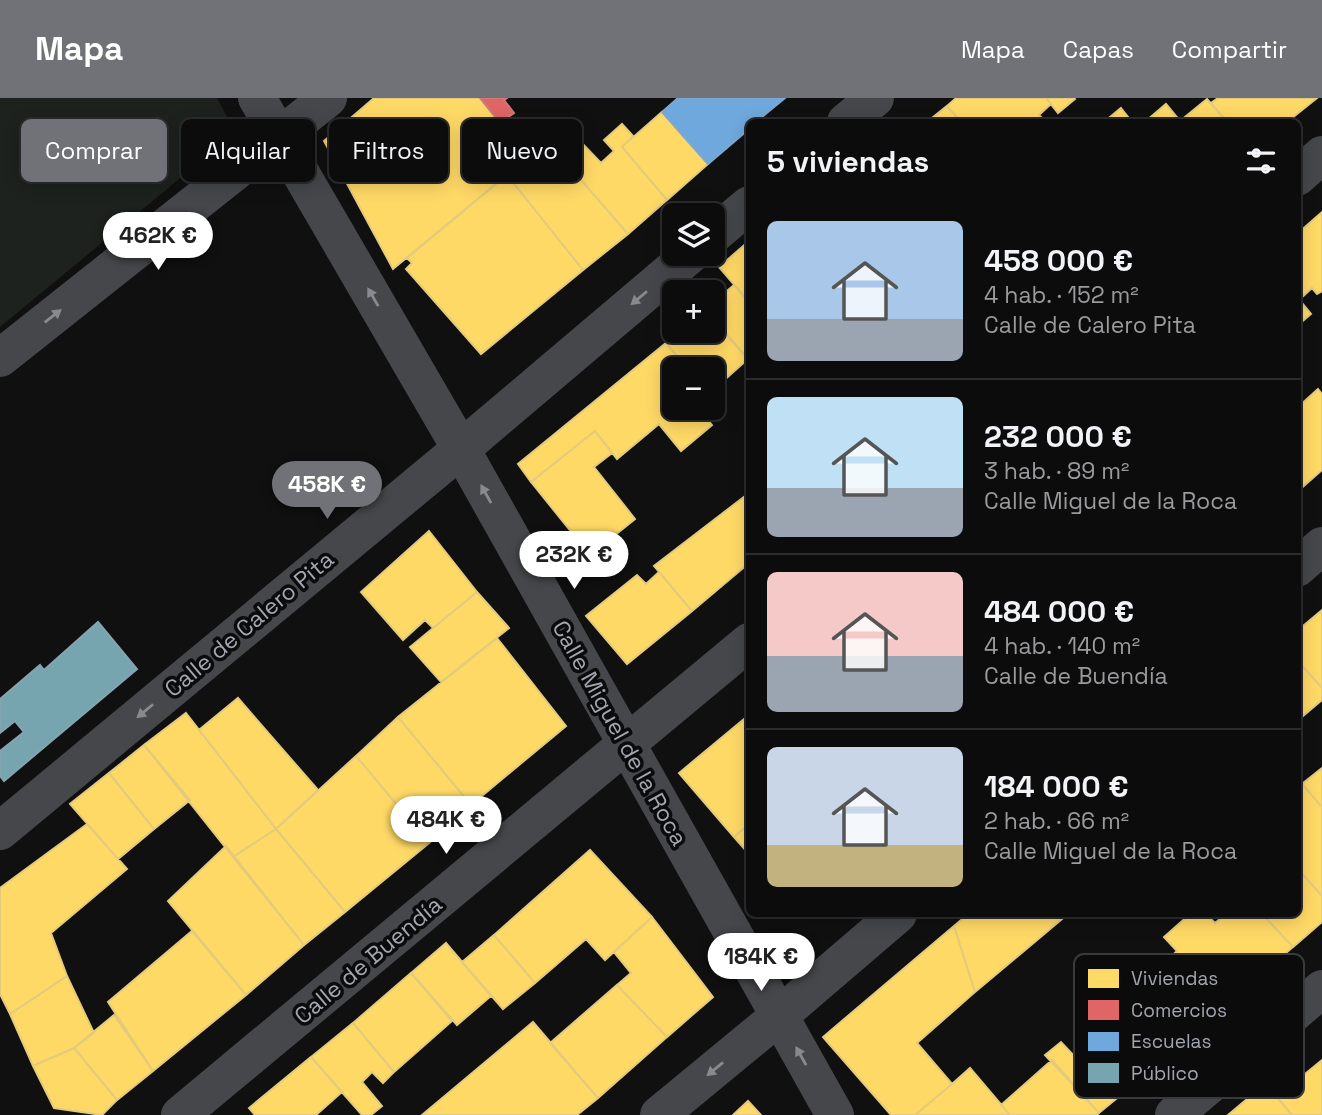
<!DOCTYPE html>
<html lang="es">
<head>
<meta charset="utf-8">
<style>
  body { margin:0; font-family:"Space Grotesk",sans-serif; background:#151516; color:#f1f3f6; height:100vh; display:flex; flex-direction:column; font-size:26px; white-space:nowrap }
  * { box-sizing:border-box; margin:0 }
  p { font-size:23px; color:#9a9b9d }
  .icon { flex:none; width:38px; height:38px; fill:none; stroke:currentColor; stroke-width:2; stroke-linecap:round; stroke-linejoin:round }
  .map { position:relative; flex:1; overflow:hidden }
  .details { position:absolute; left:746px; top:21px; width:555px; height:798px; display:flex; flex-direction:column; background:#0c0c0d; border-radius:10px; box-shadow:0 4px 18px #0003,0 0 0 2px #2c2c2e }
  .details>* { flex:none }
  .top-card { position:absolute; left:21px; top:21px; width:620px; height:63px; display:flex; gap:14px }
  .buttons { position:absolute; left:662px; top:105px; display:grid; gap:14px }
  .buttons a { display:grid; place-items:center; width:63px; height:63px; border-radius:10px; background:#0c0c0d; box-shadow:0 4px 18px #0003,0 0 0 2px #2c2c2e; font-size:35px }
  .price { position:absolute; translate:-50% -60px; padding:0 16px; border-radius:24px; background:#fff; color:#222; font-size:23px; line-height:46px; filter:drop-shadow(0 2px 4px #0008) }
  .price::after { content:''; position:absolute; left:50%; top:42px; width:21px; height:16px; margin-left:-10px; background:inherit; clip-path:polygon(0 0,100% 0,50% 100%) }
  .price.active { background:#707278; color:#fff }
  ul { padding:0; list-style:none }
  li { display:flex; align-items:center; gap:21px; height:175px; padding:0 21px }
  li+li { border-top:2px solid #2c2c2e }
  li span { display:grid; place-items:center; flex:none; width:196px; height:140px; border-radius:10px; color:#555 }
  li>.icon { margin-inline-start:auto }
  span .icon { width:84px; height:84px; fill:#fffc; stroke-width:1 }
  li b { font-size:30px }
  h2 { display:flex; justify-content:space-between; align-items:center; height:84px; padding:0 21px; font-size:30px }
  .chip { padding:0 24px; border-radius:10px; background:#0c0c0d; box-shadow:0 4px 18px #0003,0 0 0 2px #2c2c2e; font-size:24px; line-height:63px }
  .chip.active { background:#707278; color:#fff }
  header { display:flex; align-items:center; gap:42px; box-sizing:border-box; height:98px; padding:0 35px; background:#707278; color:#fff }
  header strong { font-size:33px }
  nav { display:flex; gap:38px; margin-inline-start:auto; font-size:24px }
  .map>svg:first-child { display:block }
  .green { fill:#1d221e }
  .homes { fill:#ffd966; stroke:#e3ca7c; stroke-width:2 }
  .shops { fill:#e06666; stroke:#ce797c; stroke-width:2 }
  .schools { fill:#6fa8dc; stroke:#7fa7cf; stroke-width:2 }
  .public { fill:#76a5af; stroke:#84a5af; stroke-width:2 }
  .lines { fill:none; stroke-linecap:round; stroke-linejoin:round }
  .street { stroke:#46474a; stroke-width:38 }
  .oneway { fill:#878a91 }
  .labels { text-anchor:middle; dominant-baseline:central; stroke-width:7; stroke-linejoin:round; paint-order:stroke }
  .street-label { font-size:23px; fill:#a3a6b0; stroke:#0b0b0c }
  .key { fill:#0b0b0c; stroke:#393a3d; stroke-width:2 }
  .key-label { font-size:19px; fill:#a3a6b0 }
</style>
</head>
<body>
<header>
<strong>Mapa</strong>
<nav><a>Mapa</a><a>Capas</a><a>Compartir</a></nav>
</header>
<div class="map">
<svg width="1322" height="1017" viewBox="0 0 1322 1017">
  <rect width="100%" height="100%" fill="#101011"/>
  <path class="green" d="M 0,0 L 217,0 L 231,26 L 230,39 L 0,229 Z"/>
  <path class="homes" d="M 374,0 L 480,0 L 527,60 L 393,171 L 324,43 Z
    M 956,0 L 1046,0 L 1051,6 L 1039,17 L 1046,24 L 961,24 L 947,8 Z
    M 1046,0 L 1074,0 L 1075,1 L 1058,15 Z
    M 1218,0 L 1317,0 L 1287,24 L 1227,24 L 1211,5 Z
    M 1207,1 L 1227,24 L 1149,24 L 1147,22 L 1166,6 L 1180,23 Z
    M 947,8 L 961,24 L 927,24 Z
    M 1121,10 L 1132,24 L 1104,24 Z
    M 662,14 L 708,66 L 667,102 L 622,49 Z
    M 622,26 L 633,38 L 622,49 L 667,102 L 628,136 L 562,60 L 581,44 L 601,65 L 614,53 L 604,42 Z
    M 553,38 L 568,56 L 562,60 L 628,136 L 583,172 L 507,77 Z
    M 507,77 L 583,172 L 481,256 L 406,171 L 412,165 L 407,160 Z
    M 1322,114 L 1322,193 L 1317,196 L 1312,190 L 1299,202 L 1297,199 L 1297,136 Z
    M 749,143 L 749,204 L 719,169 Z
    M 734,187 L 749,204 L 749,262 L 712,220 L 712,206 Z
    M 1297,199 L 1311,216 L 1297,228 Z
    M 712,220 L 748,261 L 712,293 L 712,271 L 688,271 L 666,245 L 681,233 L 712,233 Z
    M 666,245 L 688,271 L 674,271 L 674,310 L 698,310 L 712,327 L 681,353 L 659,326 L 617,361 L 595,333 L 531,384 L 518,366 Z
    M 1318,291 L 1322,296 L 1322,372 L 1297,394 L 1297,310 Z
    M 595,333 L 612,355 L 594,369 L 635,421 L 590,457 L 531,384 Z
    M 749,395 L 749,465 L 692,513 L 654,468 Z
    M 429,433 L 477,494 L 433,530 L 425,522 L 403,542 L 361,494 Z
    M 659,474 L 692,513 L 627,566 L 586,518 L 637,477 L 646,486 Z
    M 477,494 L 509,530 L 441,584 L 410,549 Z
    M 1322,512 L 1322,590 L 1297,562 L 1297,533 Z
    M 497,540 L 566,628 L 471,707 L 398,619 Z
    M 1297,562 L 1322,590 L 1322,602 L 1297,623 Z
    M 238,600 L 318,692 L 276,731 L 199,632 Z
    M 186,615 L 276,731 L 233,759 L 144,647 Z
    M 749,617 L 749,726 L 734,739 L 679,675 Z
    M 398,619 L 471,707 L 429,745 L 356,658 Z
    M 144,647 L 190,702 L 154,731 L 109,675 Z
    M 356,658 L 429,745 L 345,814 L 276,731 Z
    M 1322,670 L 1322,709 L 1302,686 Z
    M 109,675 L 154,731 L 118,761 L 70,706 Z
    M 1302,686 L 1322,709 L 1322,798 L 1297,770 L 1297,691 Z
    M 87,726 L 127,771 L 51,835 L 67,878 L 10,916 L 0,896 L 0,790 Z
    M 749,726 L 749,756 L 734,739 Z
    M 276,731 L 345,814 L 304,847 L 233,759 Z
    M 226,748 L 304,847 L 246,897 L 168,803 Z
    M 590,752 L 652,819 L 605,862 L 586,841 L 535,885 L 494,837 Z
    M 1297,770 L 1322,798 L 1322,824 L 1293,849 L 1262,816 L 1297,816 Z
    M 968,816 L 1068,816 L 975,894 L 954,828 Z
    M 1190,816 L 1206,816 L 1215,825 L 1226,816 L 1262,816 L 1293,849 L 1193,935 L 1143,884 L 1177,853 L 1164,839 Z
    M 652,819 L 713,899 L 667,939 L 617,887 L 631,875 L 614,854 Z
    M 954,828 L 975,894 L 917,945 L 952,986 L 915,1017 L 891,1017 L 823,939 Z
    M 192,833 L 246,897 L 153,973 L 108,904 Z
    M 494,837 L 535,885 L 503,911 L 462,864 Z
    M 446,845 L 491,898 L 457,927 L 411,875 Z
    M 411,875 L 452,923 L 394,974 L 353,925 Z
    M 67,878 L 94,935 L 74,950 L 33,968 L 10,916 Z
    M 617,887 L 667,939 L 598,1000 L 550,945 Z
    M 1097,915 L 1149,974 L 1099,1015 L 1045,957 L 1061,944 L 1076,960 L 1089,948 L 1076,935 Z
    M 114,917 L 153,973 L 117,1002 L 74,950 Z
    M 533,924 L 598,1000 L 577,1017 L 422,1017 Z
    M 353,925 L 394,974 L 383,985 L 372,974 L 362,984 L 382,1008 L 371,1017 L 362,1017 L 311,959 Z
    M 74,950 L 117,1002 L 102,1017 L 54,1010 L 33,968 Z
    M 311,959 L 342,994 L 316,1017 L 255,1017 L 249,1010 Z
    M 1052,962 L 1099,1015 L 1097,1017 L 1010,1017 L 1001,1007 Z
    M 1322,962 L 1322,1017 L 1292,1017 L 1277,999 Z
    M 970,970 L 1010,1017 L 915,1017 L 952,986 Z
    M 1265,986 L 1292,1017 L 1228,1017 Z
    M 748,1003 L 761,1017 L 733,1017 Z"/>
  <path class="shops" d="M 480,0 L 507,0 L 504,2 L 514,15 L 500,25 Z"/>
  <path class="schools" d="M 678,0 L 785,0 L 756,24 L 749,24 L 749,31 L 708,66 L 662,14 Z"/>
  <path class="public" d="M 98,524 L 137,571 L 4,683 L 0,678 L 0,653 L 24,634 L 15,623 L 0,635 L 0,601 L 40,567 L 44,572 Z"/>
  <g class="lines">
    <path class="street" d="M 257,0 L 461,351 L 835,1017
      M 846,24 L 875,0
      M 1297,79 L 1322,57
      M 712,138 L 749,107
      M 0,260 L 328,0
      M 1297,470 L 1322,448
      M 0,733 L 461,351 L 691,156
      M 180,1017 L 749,544
      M 659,1017 L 779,918 L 898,816
      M 1174,1017 L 1322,891"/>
  </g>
  <defs><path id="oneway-solid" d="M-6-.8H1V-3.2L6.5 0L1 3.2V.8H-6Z" transform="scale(1.75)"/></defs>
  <g class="oneway">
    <use href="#oneway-solid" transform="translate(373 199) rotate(-120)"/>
    <use href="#oneway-solid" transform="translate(639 200) rotate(140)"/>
    <use href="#oneway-solid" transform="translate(53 218) rotate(-38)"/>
    <use href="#oneway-solid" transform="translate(486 396) rotate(-119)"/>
    <use href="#oneway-solid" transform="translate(145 613) rotate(140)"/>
    <use href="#oneway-solid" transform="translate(801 958) rotate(-119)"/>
    <use href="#oneway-solid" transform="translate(715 971) rotate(141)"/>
  </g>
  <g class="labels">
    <g class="street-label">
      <text transform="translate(249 526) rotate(-40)">Calle de Calero Pita</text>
      <text transform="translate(620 635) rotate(61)">Calle Miguel de la Roca</text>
      <text transform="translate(368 862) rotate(-40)">Calle de Buendía</text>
    </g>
  </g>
  <rect x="1074" y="856" width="230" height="144" rx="10" class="key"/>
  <rect x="1088" y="871" width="31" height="19" fill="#ffd966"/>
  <rect x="1088" y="902" width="31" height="20" fill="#e06666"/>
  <rect x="1088" y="934" width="31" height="19" fill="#6fa8dc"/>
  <rect x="1088" y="965" width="31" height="20" fill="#76a5af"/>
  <g class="key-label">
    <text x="1131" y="887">Viviendas</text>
    <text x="1131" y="919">Comercios</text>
    <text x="1131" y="950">Escuelas</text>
    <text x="1131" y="982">Público</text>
  </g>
</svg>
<div class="buttons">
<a><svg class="icon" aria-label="layers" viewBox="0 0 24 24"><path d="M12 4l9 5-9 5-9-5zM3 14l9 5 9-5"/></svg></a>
<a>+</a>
<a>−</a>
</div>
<b class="price" style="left:158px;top:174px">462K €</b>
<b class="price active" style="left:327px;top:423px">458K €</b>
<b class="price" style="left:574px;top:493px">232K €</b>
<b class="price" style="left:446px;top:758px">484K €</b>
<b class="price" style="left:761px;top:895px">184K €</b>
<div class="top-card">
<a class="chip active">Comprar</a>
<a class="chip">Alquilar</a>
<a class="chip">Filtros</a>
<a class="chip">Nuevo</a>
</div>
<section class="details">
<h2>5 viviendas<svg class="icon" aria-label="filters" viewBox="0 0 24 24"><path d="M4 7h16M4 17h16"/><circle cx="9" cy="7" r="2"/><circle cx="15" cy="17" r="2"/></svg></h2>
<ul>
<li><span style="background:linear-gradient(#a9c7e8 70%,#9aa5b1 0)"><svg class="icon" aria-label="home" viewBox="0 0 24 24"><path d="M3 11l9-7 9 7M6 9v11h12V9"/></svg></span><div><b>458 000 €</b><p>4 hab. · 152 m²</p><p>Calle de Calero Pita</p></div></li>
<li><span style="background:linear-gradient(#bfe0f5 65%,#9aa5b1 0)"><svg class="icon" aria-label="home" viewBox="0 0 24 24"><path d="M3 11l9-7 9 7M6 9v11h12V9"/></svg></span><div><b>232 000 €</b><p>3 hab. · 89 m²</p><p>Calle Miguel de la Roca</p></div></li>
<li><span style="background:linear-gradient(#f6c9c9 60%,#9aa5b1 0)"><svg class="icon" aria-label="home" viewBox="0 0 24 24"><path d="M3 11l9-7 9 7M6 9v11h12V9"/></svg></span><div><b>484 000 €</b><p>4 hab. · 140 m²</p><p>Calle de Buendía</p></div></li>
<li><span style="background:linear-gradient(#c9d6e8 70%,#c2b280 0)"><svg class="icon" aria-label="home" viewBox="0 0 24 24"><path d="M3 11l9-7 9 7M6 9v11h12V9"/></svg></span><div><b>184 000 €</b><p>2 hab. · 66 m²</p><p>Calle Miguel de la Roca</p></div></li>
</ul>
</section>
</div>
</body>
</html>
